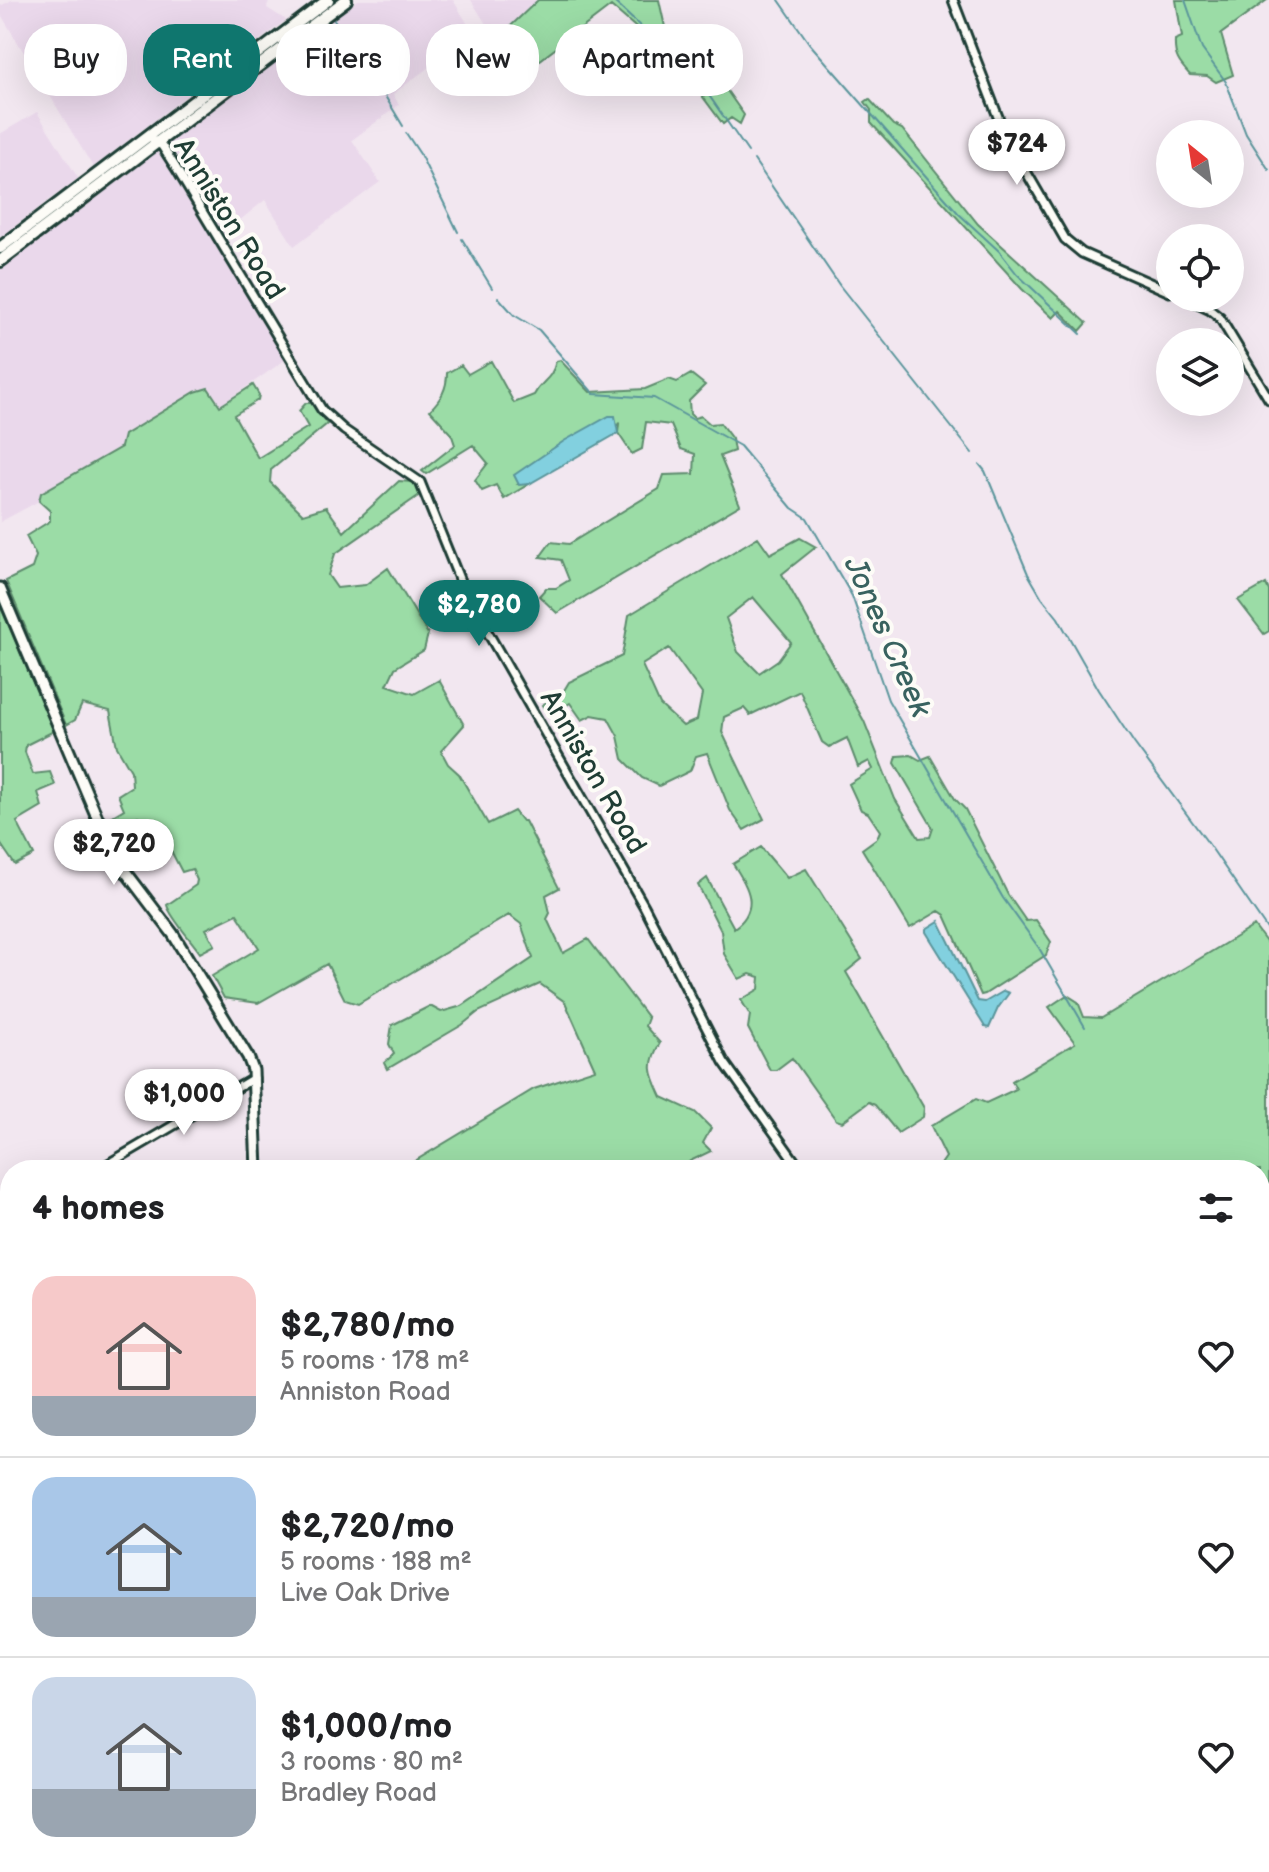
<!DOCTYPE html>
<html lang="en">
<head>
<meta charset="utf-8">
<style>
  body { margin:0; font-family:"Balsamiq Sans",sans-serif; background:#f6f6f6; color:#202124; height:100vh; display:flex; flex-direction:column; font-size:30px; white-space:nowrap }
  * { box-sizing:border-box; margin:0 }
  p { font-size:26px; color:#757577 }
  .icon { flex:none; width:44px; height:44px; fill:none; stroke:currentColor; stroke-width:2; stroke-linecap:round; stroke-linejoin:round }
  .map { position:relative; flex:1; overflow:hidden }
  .side { position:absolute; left:0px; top:1160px; width:1270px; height:712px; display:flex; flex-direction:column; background:#fff; border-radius:32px 32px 0 0; box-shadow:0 8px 32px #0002 }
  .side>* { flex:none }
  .top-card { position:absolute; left:24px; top:24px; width:800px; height:72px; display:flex; gap:16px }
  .needle { width:52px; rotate:330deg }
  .controls { position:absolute; left:1156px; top:120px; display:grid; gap:16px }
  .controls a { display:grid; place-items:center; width:88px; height:88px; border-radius:50%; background:#fff; box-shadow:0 8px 32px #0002; font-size:40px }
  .price { position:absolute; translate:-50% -68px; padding:0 18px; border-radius:28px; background:#fff; color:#222; font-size:26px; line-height:52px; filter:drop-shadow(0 2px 4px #0008) }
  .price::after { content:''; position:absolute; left:50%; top:48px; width:24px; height:18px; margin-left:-12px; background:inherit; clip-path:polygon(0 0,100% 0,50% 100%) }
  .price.active { background:#0f766e; color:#fff }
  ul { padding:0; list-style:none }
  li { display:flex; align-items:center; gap:24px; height:200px; padding:0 32px }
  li+li { border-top:2px solid #e0e0e0 }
  li span { display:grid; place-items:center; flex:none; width:224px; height:160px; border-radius:24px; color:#555 }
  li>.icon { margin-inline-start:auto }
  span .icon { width:96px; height:96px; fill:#fffc; stroke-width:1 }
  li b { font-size:34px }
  h2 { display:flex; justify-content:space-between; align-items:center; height:96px; padding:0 32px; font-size:34px }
  .tag { padding:0 28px; border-radius:32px; background:#fff; box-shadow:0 8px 32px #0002; font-size:28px; line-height:72px }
  .tag.active { background:#0f766e; color:#fff }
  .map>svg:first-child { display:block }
  .built { fill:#ead8eb }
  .green { fill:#9bdca6; stroke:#5d8c6d; stroke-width:2; fill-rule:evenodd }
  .water { fill:#82d0df; stroke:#5a959b; stroke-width:2 }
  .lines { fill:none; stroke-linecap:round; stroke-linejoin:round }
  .stream { stroke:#5a959b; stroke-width:2 }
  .minor-casing { stroke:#1f3d34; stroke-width:13 }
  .major-casing { stroke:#1f3d34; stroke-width:15 }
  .highway-casing { stroke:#1f3d34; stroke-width:16 }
  .minor { stroke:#fdfcf7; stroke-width:7 }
  .major { stroke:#fdfcf7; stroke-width:9 }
  .highway { stroke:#fdfcf7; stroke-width:10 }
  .labels { text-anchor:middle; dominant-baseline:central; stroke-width:8; stroke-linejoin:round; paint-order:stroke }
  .street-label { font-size:28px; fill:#1f3d34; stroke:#fdfcf7 }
  .water-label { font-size:30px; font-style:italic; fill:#38625f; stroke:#fdfcf7 }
</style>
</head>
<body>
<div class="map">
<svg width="1269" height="1872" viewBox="0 0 1269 1872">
  <rect width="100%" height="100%" fill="#f2e7f0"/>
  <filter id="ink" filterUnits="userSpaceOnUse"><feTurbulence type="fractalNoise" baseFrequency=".0125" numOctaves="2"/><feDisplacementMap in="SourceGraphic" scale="16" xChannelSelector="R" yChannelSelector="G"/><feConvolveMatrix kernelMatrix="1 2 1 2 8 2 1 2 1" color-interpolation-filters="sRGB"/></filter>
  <g filter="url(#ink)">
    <path class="built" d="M 12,0 L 269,0 L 267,8 L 286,20 L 93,167 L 0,13 L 0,6 Z
      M 358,0 L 453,0 L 480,44 L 461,59 L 452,50 L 393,94 L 399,105 L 352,140 L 380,182 L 294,246 L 265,200 L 224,233 L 169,142 Z
      M 471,0 L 538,0 L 496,40 Z
      M 37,112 L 78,178 L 0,237 L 0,134 Z
      M 157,152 L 167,162 L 285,360 L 219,406 L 121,447 L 41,493 L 39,501 L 0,522 L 0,270 Z"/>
    <path class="green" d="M 538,0 L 659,0 L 665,27 L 706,61 L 744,115 L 740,124 L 731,118 L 723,124 L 691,81 L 686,81 L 664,52 L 611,6 L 518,77 L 496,40 Z
      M 1176,0 L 1267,0 L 1221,34 L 1233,75 L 1216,82 L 1207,76 L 1190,75 C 1179,63 1174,57 1175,40 L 1182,37 Z
      M 869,99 L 893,125 L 902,129 L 978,224 L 1087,323 L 1080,331 L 1060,311 L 1053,318 L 1022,289 L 871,123 L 871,110 L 865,102 Z
      M 560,360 L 590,392 L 645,389 L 669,379 L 677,382 L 691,374 L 705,385 L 689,401 L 690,414 L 694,418 L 701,416 L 710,424 L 720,423 L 732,439 L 734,451 L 720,456 L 740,505 L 557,613 L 539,596 L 546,588 L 556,588 L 569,580 L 561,560 L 540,557 L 551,542 L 569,544 L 659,489 L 664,475 L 694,474 L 695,454 L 681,449 L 671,425 L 646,422 L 642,449 L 632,454 L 618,433 L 619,424 L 519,484 L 529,484 L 504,499 L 496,485 L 482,491 L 475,480 L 488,463 L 473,445 L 426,474 L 422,471 L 455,445 L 451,433 L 430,410 C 441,399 447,389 447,373 L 461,365 L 468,374 L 491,361 L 514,403 L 534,395 C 542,379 551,382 556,361 Z
      M 253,385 L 259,395 L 258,400 L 234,415 L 258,458 L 308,427 L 299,411 L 306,403 L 311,403 L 327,424 L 271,470 L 270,482 L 303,514 L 326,507 L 344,532 L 399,481 L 413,482 L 421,494 L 335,554 L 328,575 L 337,588 L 365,585 L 388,568 L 428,634 L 424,650 L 395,668 L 387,685 L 414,694 L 439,680 L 464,725 L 441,751 L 448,764 L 459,774 L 488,824 L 514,811 L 522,821 L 525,821 L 559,888 L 546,895 L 550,913 L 547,919 L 563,953 L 588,939 L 648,1018 L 645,1026 L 660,1043 C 646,1066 652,1075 662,1097 L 695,1112 L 711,1128 L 703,1143 L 711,1151 L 690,1161 L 681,1170 L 400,1170 L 534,1089 L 595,1069 L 565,1002 L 540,984 L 478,1012 L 462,1025 L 387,1069 L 384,1063 L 394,1054 L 389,1044 L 392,1025 L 430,1006 L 441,1012 L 462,1006 L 533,958 L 521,924 L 509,915 L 358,1004 L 345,1000 L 327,964 L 258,1003 L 224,998 L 212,976 L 259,948 L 237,914 L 206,929 L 215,945 L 200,953 C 192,941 170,917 167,905 L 196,885 L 197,880 L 192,869 L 182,872 L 155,820 L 148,822 L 138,816 L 110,827 L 106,820 L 124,809 L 118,795 L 132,786 L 131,771 L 117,747 L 110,711 L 82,704 L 75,720 L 66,725 L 6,581 L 32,568 L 36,556 L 26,536 L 50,521 L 50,511 L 39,501 L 41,493 L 121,447 L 124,435 L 195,392 L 208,388 L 220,406 Z
      M 758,537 L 770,554 L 800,538 L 816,547 L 782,574 L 864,721 L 895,799 L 919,838 L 930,837 L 933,828 L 895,763 L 897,756 L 911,755 L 920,760 L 930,756 L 955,799 L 965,809 L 1008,895 L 1026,921 L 1036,920 L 1051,942 L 1046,955 L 985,994 L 981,995 L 945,915 L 939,911 L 910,928 L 862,849 L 877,838 L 880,831 L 868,813 L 861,810 L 849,784 L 873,769 L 869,761 L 858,767 L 847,738 L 829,747 L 822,742 L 800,691 L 750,715 L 744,708 L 724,717 L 722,732 L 764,819 L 744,830 L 730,810 L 707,753 L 696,756 L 690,771 L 659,786 L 642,778 L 623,759 L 618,736 L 608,718 L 592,715 L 582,720 L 570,703 L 549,716 L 542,705 L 563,692 L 569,682 L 622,656 L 629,615 ZM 753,597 L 791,642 L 778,660 L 759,673 L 738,652 L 726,618 ZM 669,648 L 702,694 L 697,720 L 683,726 L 660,705 L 642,665 Z
      M 1266,584 L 1269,591 L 1269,631 L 1264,634 L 1238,600 Z
      M 0,605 L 54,731 L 26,745 L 25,752 L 33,774 L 50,772 L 55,785 L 38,792 L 42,807 L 17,822 L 34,855 L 15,865 L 0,843 Z
      M 761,847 L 787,878 L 806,869 L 862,959 L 846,972 L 924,1108 L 923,1117 L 898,1133 L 875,1105 L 869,1102 L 842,1122 L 836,1120 L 792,1058 L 776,1070 L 770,1070 L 748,1028 L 750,1015 L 741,1000 L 759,989 L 760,977 L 750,974 L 739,979 L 724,954 L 721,931 L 698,885 L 707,878 L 734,928 C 761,909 748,886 733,864 Z
      M 1254,926 L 1269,946 L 1269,1394 L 1260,1400 L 1260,1170 L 933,1170 L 939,1167 L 946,1157 L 931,1126 L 976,1099 L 986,1103 L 1016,1089 L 1012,1081 L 1075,1043 L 1049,1007 L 1067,995 L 1078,1002 L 1084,1017 L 1101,1018 Z
      M 0,1275 L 10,1285 L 10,1544 L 0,1541 Z
      M 1269,1415 L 1269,1587 L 1260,1581 L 1260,1420 Z
      M 343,1862 L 432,1862 L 441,1872 L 346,1872 Z
      M 815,1862 L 1240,1862 L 1247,1872 L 806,1872 Z"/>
    <path class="water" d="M 609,416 L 615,416 L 618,433 L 529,484 L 519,485 L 514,475 L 564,441 Z
      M 939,921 L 978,1001 L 985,1002 L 1004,991 L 1009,993 L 998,1008 L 989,1028 L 985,1027 L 926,932 L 926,929 Z
      M 10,1843 L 10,1862 L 78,1862 L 91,1868 C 107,1858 152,1859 166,1872 L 31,1872 L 24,1868 L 12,1871 L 4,1865 L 7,1847 Z"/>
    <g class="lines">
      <path class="stream" d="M 612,0 L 699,81 L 748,152
        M 779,0 L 809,43 L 959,214 L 999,251 L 1017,274 L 1081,334
        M 1185,0 L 1202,49 L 1226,82 L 1246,134 L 1269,170
        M 334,20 L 353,43 L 357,54 L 361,56 L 403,126
        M 406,133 L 420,154 L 458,232
        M 754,160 L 840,286 L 972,453
        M 462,239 L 492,288
        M 498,297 L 514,315 L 539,330 L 594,394 L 654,398 L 740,446 L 792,508 L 807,518 L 852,596 L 888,700 L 1003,898 L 1039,948 L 1085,1027
        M 980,465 L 985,471 L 1028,574 L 1042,598 L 1058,618 L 1099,690 L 1134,743 L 1208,843 L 1269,932"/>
      <g class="minor-casing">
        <path id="minor" d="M 953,0 L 1005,135 L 1065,239 L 1082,253 L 1170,292
          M 153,140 L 162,146 L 176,168 L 322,410 L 344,430 L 420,482 L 464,591 L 644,906 L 724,1062 L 801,1170
          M 1185,298 L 1210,310 L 1220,318 L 1269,399
          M 98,1170 L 254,1078
          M 0,1227 L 10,1221
          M 1260,1769 L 1269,1781
          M 706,1862 L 711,1872"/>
      </g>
      <g class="major-casing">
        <path id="major" d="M 0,588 L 113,855 L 173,934 L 248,1057 L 253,1070 L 257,1170
          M 506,1862 L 511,1872"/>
      </g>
      <g class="highway-casing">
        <path id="highway" d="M 0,248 L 328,0
          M 0,261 L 346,0"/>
      </g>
      <use href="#minor" class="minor"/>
      <use href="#major" class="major"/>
      <use href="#highway" class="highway"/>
    </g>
  </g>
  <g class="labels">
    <g class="street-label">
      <text transform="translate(229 219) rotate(58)">Anniston Road</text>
      <text transform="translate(593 772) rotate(60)">Anniston Road</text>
    </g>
    <g class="water-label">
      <text transform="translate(887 637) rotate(66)">Jones Creek</text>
    </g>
  </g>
</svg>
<div class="controls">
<a><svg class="needle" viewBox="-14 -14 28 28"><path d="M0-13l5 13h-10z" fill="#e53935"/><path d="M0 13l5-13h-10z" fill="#757577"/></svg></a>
<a><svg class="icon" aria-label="locate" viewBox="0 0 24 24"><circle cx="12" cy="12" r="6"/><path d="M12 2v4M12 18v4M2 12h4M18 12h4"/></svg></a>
<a><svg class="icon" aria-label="layers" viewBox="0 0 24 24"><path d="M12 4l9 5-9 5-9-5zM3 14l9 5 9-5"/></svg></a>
</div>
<b class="price" style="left:1017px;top:187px">$724</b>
<b class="price active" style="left:479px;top:648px">$2,780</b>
<b class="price" style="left:114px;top:887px">$2,720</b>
<b class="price" style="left:184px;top:1137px">$1,000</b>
<div class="top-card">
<a class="tag">Buy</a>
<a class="tag active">Rent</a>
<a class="tag">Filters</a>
<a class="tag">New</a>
<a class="tag">Apartment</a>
</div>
<section class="side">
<h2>4 homes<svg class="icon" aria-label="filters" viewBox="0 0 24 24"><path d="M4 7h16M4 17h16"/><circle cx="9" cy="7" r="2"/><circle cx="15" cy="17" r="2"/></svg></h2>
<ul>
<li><span style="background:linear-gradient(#f6c9c9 75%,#9aa5b1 0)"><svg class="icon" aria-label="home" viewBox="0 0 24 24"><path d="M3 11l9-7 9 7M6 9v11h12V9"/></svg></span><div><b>$2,780/mo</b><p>5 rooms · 178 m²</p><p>Anniston Road</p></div><svg class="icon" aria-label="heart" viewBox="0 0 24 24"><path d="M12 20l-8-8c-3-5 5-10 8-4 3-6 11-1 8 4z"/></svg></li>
<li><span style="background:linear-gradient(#a9c7e8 75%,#9aa5b1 0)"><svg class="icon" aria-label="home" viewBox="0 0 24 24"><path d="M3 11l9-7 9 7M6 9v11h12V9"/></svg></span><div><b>$2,720/mo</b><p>5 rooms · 188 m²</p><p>Live Oak Drive</p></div><svg class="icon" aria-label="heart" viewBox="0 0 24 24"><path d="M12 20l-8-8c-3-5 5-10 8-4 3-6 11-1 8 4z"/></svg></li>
<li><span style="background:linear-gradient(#c9d6e8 70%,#9aa5b1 0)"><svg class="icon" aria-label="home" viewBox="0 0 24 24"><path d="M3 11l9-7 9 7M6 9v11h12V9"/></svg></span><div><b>$1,000/mo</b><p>3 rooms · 80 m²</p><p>Bradley Road</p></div><svg class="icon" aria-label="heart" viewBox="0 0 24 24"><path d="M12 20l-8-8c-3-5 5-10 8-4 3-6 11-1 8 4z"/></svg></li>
</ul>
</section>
</div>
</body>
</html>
